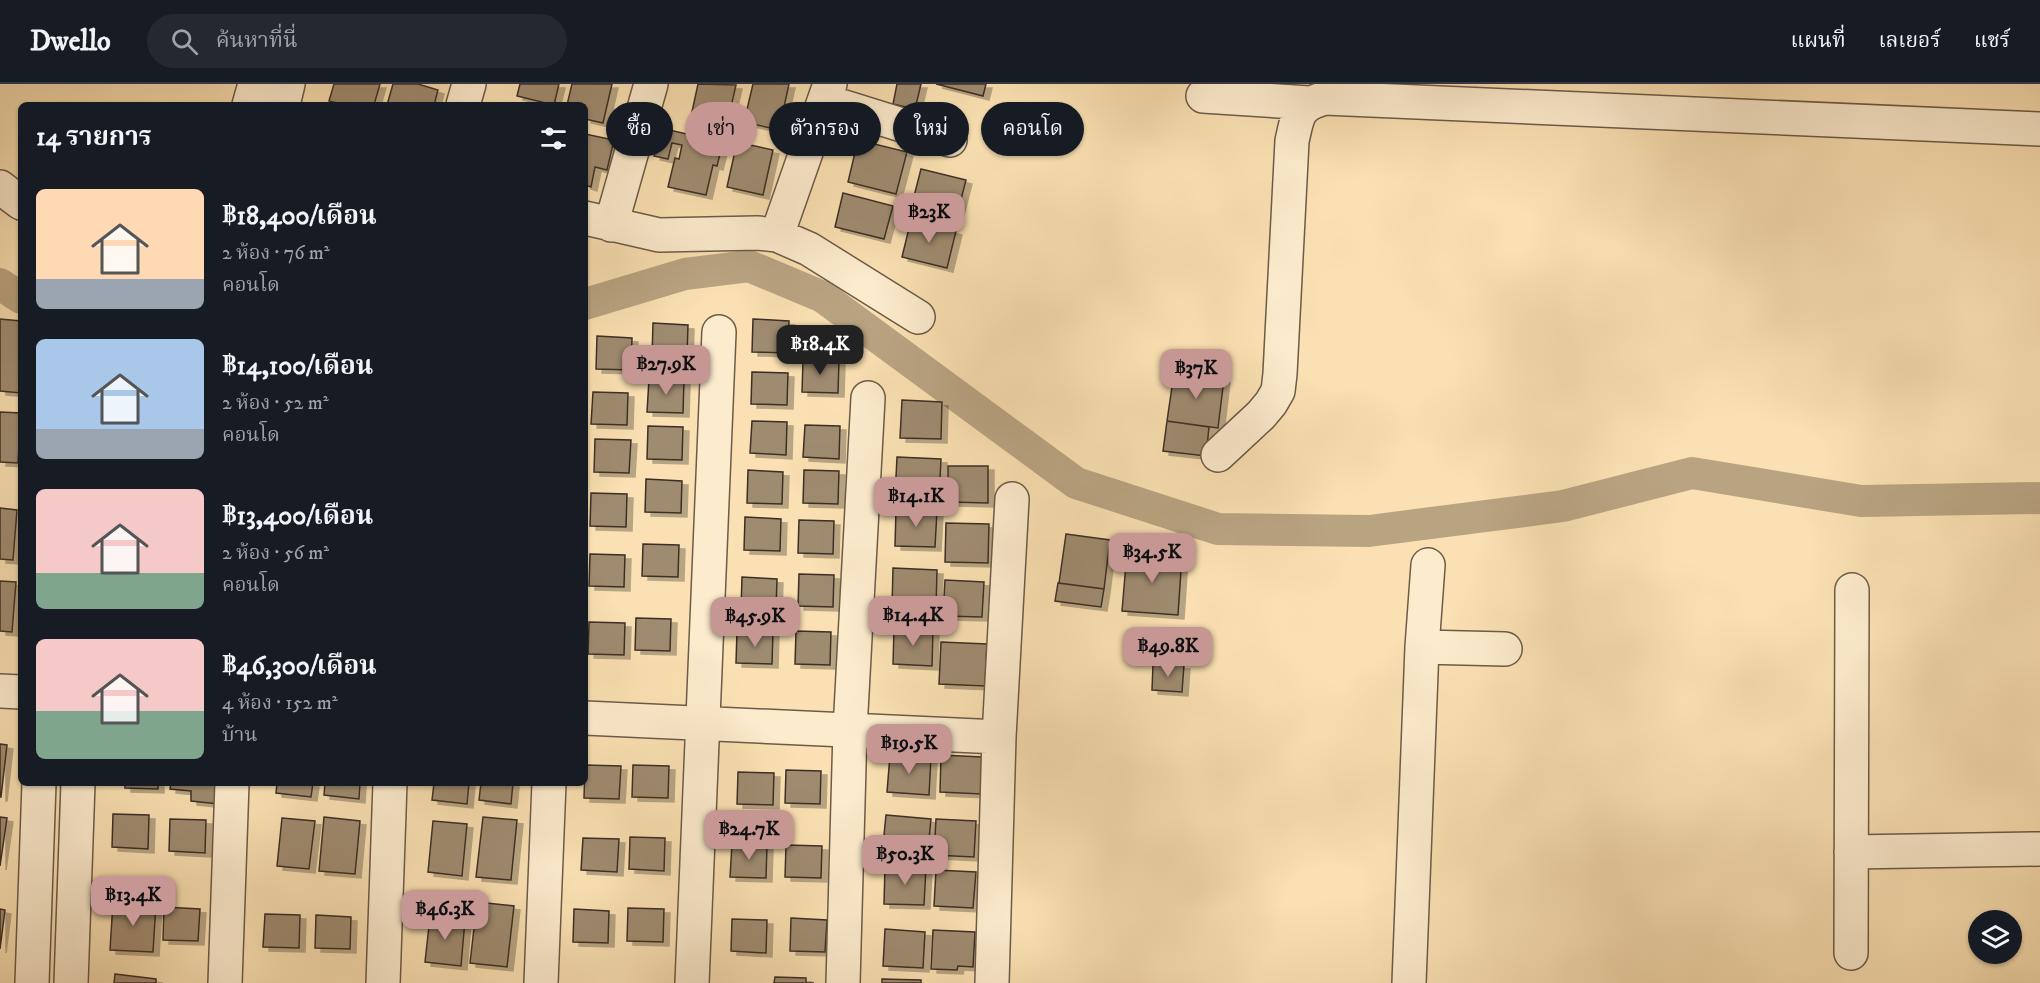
<!DOCTYPE html>
<html lang="th">
<head>
<meta charset="utf-8">
<style>
  body { margin:0; font-family:"IM FELL DW Pica","Noto Serif Thai",serif; background:#242831; color:#f1f3f6; height:100vh; display:flex; flex-direction:column; font-size:22px; white-space:nowrap }
  * { box-sizing:border-box; margin:0 }
  p { font-size:20px; color:#9ea1a6 }
  .icon { flex:none; width:33px; height:33px; fill:none; stroke:currentColor; stroke-width:2; stroke-linecap:round; stroke-linejoin:round }
  .map { position:relative; flex:1; overflow:hidden }
  .side { position:absolute; left:18px; top:18px; width:570px; height:684px; display:flex; flex-direction:column; background:#171b24; border-radius:9px; box-shadow:0 2px 4px #0004 }
  .side>* { flex:none }
  .top-card { position:absolute; left:606px; top:18px; width:570px; height:54px; display:flex; gap:12px }
  .fabs { position:absolute; left:1968px; top:826px; display:grid; gap:12px }
  .fabs a { display:grid; place-items:center; width:54px; height:54px; border-radius:50%; background:#171b24; box-shadow:0 2px 4px #0004; font-size:30px }
  .price { position:absolute; translate:-50% -51px; padding:0 14px; border-radius:12px; background:#c59692; color:#111; font-size:20px; line-height:39px; filter:drop-shadow(0 2px 3px #0008) }
  .price::after { content:''; position:absolute; left:50%; top:36px; width:18px; height:14px; margin-left:-9px; background:inherit; clip-path:polygon(0 0,100% 0,50% 100%) }
  .price.active { background:#222; color:#fff }
  ul { padding:0; list-style:none }
  li { display:flex; align-items:center; gap:18px; height:150px; padding:0 18px }
  li span { display:grid; place-items:center; flex:none; width:168px; height:120px; border-radius:9px; color:#555 }
  li>.icon { margin-inline-start:auto }
  span .icon { width:72px; height:72px; fill:#fffc; stroke-width:1 }
  li b { font-size:26px }
  h2 { display:flex; justify-content:space-between; align-items:center; height:72px; padding:0 18px; font-size:26px }
  .chip { padding:0 21px; border-radius:27px; background:#171b24; box-shadow:0 2px 4px #0004; font-size:21px; line-height:54px }
  .chip.active { background:#c59692; color:#111 }
  header { display:flex; align-items:center; gap:36px; box-sizing:border-box; height:84px; padding:0 30px; background:#171b24; border-bottom:2px solid #363941 }
  header strong { font-size:28px }
  nav { display:flex; gap:33px; margin-inline-start:auto; font-size:21px }
  .search { width:420px; height:54px; background:#242831; display:flex; align-items:center; gap:15px; box-sizing:border-box; padding:0 21px; border-radius:33px; color:#9ea1a6; font-size:22px }
  .map>svg:first-child { display:block }
  .lines { fill:none; stroke-linecap:round; stroke-linejoin:round }
  .canal { stroke:#b9a482; stroke-width:32 }
  .building { fill:#9f8b6f; stroke:#3c2f26; stroke-width:1.5; filter:url(#shadow) }
  .minor-casing { stroke:#6c5b49; stroke-width:36 }
  .minor { stroke:#fcebcd; stroke-width:33 }
</style>
</head>
<body>
<header>
<strong>Dwello</strong>
<div class="search"><svg class="icon" aria-label="search" viewBox="0 0 24 24"><circle cx="10" cy="10" r="6"/><path d="M15 15l6 6"/></svg>ค้นหาที่นี่</div>
<nav><a>แผนที่</a><a>เลเยอร์</a><a>แชร์</a></nav>
</header>
<div class="map">
<svg width="2040" height="899" viewBox="0 0 2040 899">
  <defs>
    <filter id="shadow"><feDropShadow dx="6" dy="4" stdDeviation="0" flood-color="#0004"/></filter>
  </defs>
  <rect width="100%" height="100%" fill="#fae0b2"/>
  <filter id="stains"><feTurbulence type="fractalNoise" baseFrequency=".00333" numOctaves="4"/><feColorMatrix values="0 0 0 0 .2 0 0 0 0 .09 0 0 0 0 .02 0 0 0 .5 -.17"/></filter>
  <radialGradient id="worn" r=".72"><stop offset=".6" stop-color="#630" stop-opacity="0"/><stop offset="1" stop-color="#630" stop-opacity=".3"/></radialGradient>
  <g class="lines">
    <path class="canal" d="M 0,200 L 21,214
      M 585,220 L 685,190 L 749,182 L 823,213 L 1076,399 L 1218,445 L 1369,447 L 1563,422 L 1692,389 L 1861,417 L 2040,414"/>
  </g>
  <path class="building" d="M 334,0 L 380,0 L 374,21 L 345,21 L 329,17 Z
    M 393,0 L 418,0 L 438,6 L 434,21 L 387,21 Z
    M 520,0 L 559,0 L 554,21 L 517,12 Z
    M 572,0 L 612,0 L 603,39 L 585,35 L 585,21 L 567,21 Z
    M 698,0 L 736,1 L 726,45 L 690,37 Z
    M 753,0 L 789,0 L 779,46 L 744,38 Z
    M 897,0 L 921,0 L 915,25 L 893,20 Z
    M 936,0 L 986,0 L 983,12 Z
    M 660,44 L 723,58 L 717,82 L 713,81 L 706,111 L 668,103 L 675,74 L 679,75 L 682,61 L 672,59 L 668,75 L 654,72 Z
    M 585,50 L 614,56 L 607,86 L 595,83 L 591,103 L 585,101 Z
    M 858,56 L 907,68 L 896,110 L 848,98 Z
    M 737,58 L 773,66 L 763,111 L 727,103 Z
    M 921,85 L 966,96 L 957,131 L 912,120 Z
    M 843,109 L 893,122 L 884,155 L 835,143 Z
    M 911,136 L 956,147 L 947,184 L 902,173 Z
    M 0,235 L 21,237 L 21,309 L 0,307 Z
    M 753,235 L 789,237 L 788,269 L 752,268 Z
    M 653,239 L 688,241 L 687,273 L 652,272 Z
    M 597,252 L 632,254 L 631,286 L 596,285 Z
    M 803,276 L 839,277 L 838,309 L 802,308 Z
    M 752,288 L 788,289 L 787,321 L 751,320 Z
    M 1174,289 L 1224,295 L 1218,344 L 1167,337 Z
    M 649,295 L 684,297 L 683,329 L 647,328 Z
    M 593,308 L 628,309 L 627,341 L 591,340 Z
    M 902,316 L 942,318 L 941,355 L 900,354 Z
    M 0,328 L 21,329 L 18,379 L 0,378 Z
    M 752,337 L 787,338 L 786,371 L 750,369 Z
    M 1167,337 L 1209,343 L 1206,372 L 1163,367 Z
    M 805,341 L 840,342 L 839,375 L 803,373 Z
    M 648,342 L 683,343 L 682,376 L 647,375 Z
    M 595,355 L 631,356 L 629,389 L 594,388 Z
    M 897,373 L 941,375 L 939,415 L 895,413 Z
    M 948,382 L 988,382 L 988,419 L 948,418 Z
    M 748,386 L 783,388 L 782,420 L 747,419 Z
    M 804,386 L 839,387 L 838,420 L 803,419 Z
    M 646,395 L 682,397 L 681,429 L 645,428 Z
    M 591,409 L 627,410 L 626,443 L 590,442 Z
    M 0,424 L 17,426 L 13,476 L 0,475 Z
    M 896,425 L 937,427 L 935,463 L 895,462 Z
    M 745,433 L 781,435 L 780,467 L 744,466 Z
    M 799,436 L 834,437 L 833,470 L 798,469 Z
    M 946,439 L 989,440 L 988,479 L 945,478 Z
    M 1066,450 L 1110,456 L 1104,505 L 1059,499 Z
    M 643,460 L 679,461 L 678,493 L 642,492 Z
    M 1127,468 L 1182,472 L 1178,531 L 1122,527 Z
    M 590,470 L 625,471 L 624,503 L 589,502 Z
    M 893,484 L 937,486 L 936,526 L 892,524 Z
    M 799,490 L 834,491 L 833,523 L 798,522 Z
    M 742,493 L 777,495 L 776,527 L 741,526 Z
    M 945,496 L 984,498 L 982,533 L 943,532 Z
    M 0,497 L 16,498 L 12,548 L 0,547 Z
    M 1058,499 L 1104,505 L 1101,523 L 1055,517 Z
    M 636,534 L 671,535 L 670,567 L 635,566 Z
    M 589,538 L 625,539 L 624,571 L 588,570 Z
    M 894,545 L 933,546 L 932,582 L 893,580 Z
    M 737,547 L 773,548 L 772,580 L 736,579 Z
    M 796,547 L 831,548 L 830,581 L 795,580 Z
    M 941,558 L 987,560 L 985,602 L 939,600 Z
    M 1153,580 L 1184,581 L 1182,608 L 1152,606 Z
    M 0,660 L 7,661 L 1,713 L 0,713 Z
    M 890,671 L 931,674 L 929,711 L 887,708 Z
    M 941,671 L 982,673 L 981,710 L 940,708 Z
    M 585,681 L 621,682 L 619,715 L 584,714 Z
    M 633,681 L 669,682 L 668,714 L 632,713 Z
    M 786,686 L 821,687 L 820,720 L 785,719 Z
    M 738,688 L 774,689 L 773,721 L 737,720 Z
    M 125,699 L 158,699 L 158,705 L 125,704 Z
    M 171,699 L 222,699 L 219,720 L 191,717 L 191,707 L 170,705 Z
    M 277,699 L 313,699 L 311,713 L 276,709 Z
    M 325,699 L 360,699 L 359,715 L 324,711 Z
    M 434,699 L 469,699 L 467,720 L 432,716 Z
    M 481,699 L 513,699 L 511,720 L 479,716 Z
    M 113,730 L 149,731 L 148,765 L 112,763 Z
    M 886,731 L 931,735 L 927,775 L 882,771 Z
    M 0,733 L 7,734 L 0,782 Z
    M 324,733 L 360,737 L 355,790 L 319,787 Z
    M 483,733 L 517,736 L 511,796 L 476,793 Z
    M 282,734 L 315,737 L 309,785 L 277,782 Z
    M 170,735 L 206,736 L 205,769 L 169,767 Z
    M 936,735 L 976,737 L 974,773 L 934,771 Z
    M 433,737 L 467,740 L 462,792 L 428,788 Z
    M 630,753 L 665,754 L 664,787 L 629,785 Z
    M 583,754 L 619,755 L 617,788 L 581,786 Z
    M 732,760 L 767,762 L 766,794 L 730,793 Z
    M 786,761 L 822,762 L 821,794 L 785,793 Z
    M 885,783 L 926,784 L 924,821 L 884,820 Z
    M 936,786 L 976,788 L 973,824 L 934,822 Z
    M 113,818 L 156,820 L 153,868 L 110,866 Z
    M 477,818 L 514,822 L 507,883 L 470,879 Z
    M 164,823 L 200,825 L 198,857 L 163,856 Z
    M 628,824 L 664,825 L 663,858 L 627,857 Z
    M 0,825 L 5,826 L 0,865 Z
    M 574,825 L 609,827 L 608,859 L 573,858 Z
    M 265,830 L 300,831 L 299,864 L 263,863 Z
    M 316,831 L 351,833 L 350,865 L 315,864 Z
    M 430,833 L 465,836 L 461,882 L 425,878 Z
    M 791,834 L 827,836 L 825,868 L 790,867 Z
    M 732,835 L 767,836 L 766,869 L 731,867 Z
    M 885,845 L 925,848 L 923,884 L 883,882 Z
    M 933,846 L 975,848 L 973,883 L 958,882 L 957,886 L 931,885 Z
    M 115,890 L 156,895 L 156,899 L 114,899 Z
    M 775,893 L 806,894 L 806,899 L 814,899 L 774,899 Z
    M 882,895 L 921,896 L 921,899 L 882,899 Z"/>
  <g class="lines">
    <g class="minor-casing">
      <path id="minor" d="M 1203,12 L 1309,19
        M 825,17 L 950,56
        M 249,21 L 255,0
        M 283,21 L 288,0
        M 463,21 L 469,0
        M 0,103 L 21,119
        M 585,134 L 659,151 L 757,149 L 777,151 L 809,165 L 918,233
        M 611,141 L 651,0
        M 777,151 L 830,0
        M 1218,371 L 1261,331 L 1271,319 L 1278,307 L 1280,290 L 1292,57 C 1298,31 1297,22 1325,14 L 2040,45
        M 1422,563 L 1505,565
        M 0,607 L 21,608
        M 585,634 L 999,653
        M 1851,768 L 2040,765
        M 1851,869 L 1852,506
        M 32,899 L 39,699
        M 71,899 L 78,699
        M 225,899 L 232,699
        M 383,899 L 390,699
        M 541,899 L 549,699
        M 692,899 L 719,248
        M 843,899 L 850,646 L 868,314
        M 992,899 L 999,653 L 1012,415
        M 1409,899 L 1422,563 L 1428,481"/>
    </g>
    <use href="#minor" class="minor"/>
  </g>
  <rect width="100%" height="100%" filter="url(#stains)"/>
  <rect width="100%" height="100%" fill="url(#worn)"/>
</svg>
<div class="fabs">
<a><svg class="icon" aria-label="layers" viewBox="0 0 24 24"><path d="M12 4l9 5-9 5-9-5zM3 14l9 5 9-5"/></svg></a>
</div>
<b class="price" style="left:929px;top:160px">฿23K</b>
<b class="price active" style="left:820px;top:292px">฿18.4K</b>
<b class="price" style="left:666px;top:312px">฿27.9K</b>
<b class="price" style="left:1196px;top:316px">฿37K</b>
<b class="price" style="left:916px;top:444px">฿14.1K</b>
<b class="price" style="left:1152px;top:500px">฿34.5K</b>
<b class="price" style="left:913px;top:563px">฿14.4K</b>
<b class="price" style="left:755px;top:564px">฿45.9K</b>
<b class="price" style="left:1168px;top:594px">฿49.8K</b>
<b class="price" style="left:909px;top:691px">฿19.5K</b>
<b class="price" style="left:749px;top:777px">฿24.7K</b>
<b class="price" style="left:905px;top:802px">฿50.3K</b>
<b class="price" style="left:133px;top:843px">฿13.4K</b>
<b class="price" style="left:445px;top:857px">฿46.3K</b>
<div class="top-card">
<a class="chip">ซื้อ</a>
<a class="chip active">เช่า</a>
<a class="chip">ตัวกรอง</a>
<a class="chip">ใหม่</a>
<a class="chip">คอนโด</a>
</div>
<section class="side">
<h2>14 รายการ<svg class="icon" aria-label="filters" viewBox="0 0 24 24"><path d="M4 7h16M4 17h16"/><circle cx="9" cy="7" r="2"/><circle cx="15" cy="17" r="2"/></svg></h2>
<ul>
<li><span style="background:linear-gradient(#ffd9b3 75%,#9aa5b1 0)"><svg class="icon" aria-label="home" viewBox="0 0 24 24"><path d="M3 11l9-7 9 7M6 9v11h12V9"/></svg></span><div><b>฿18,400/เดือน</b><p>2 ห้อง · 76 m²</p><p>คอนโด</p></div></li>
<li><span style="background:linear-gradient(#a9c7e8 75%,#9aa5b1 0)"><svg class="icon" aria-label="home" viewBox="0 0 24 24"><path d="M3 11l9-7 9 7M6 9v11h12V9"/></svg></span><div><b>฿14,100/เดือน</b><p>2 ห้อง · 52 m²</p><p>คอนโด</p></div></li>
<li><span style="background:linear-gradient(#f6c9c9 70%,#7fa58c 0)"><svg class="icon" aria-label="home" viewBox="0 0 24 24"><path d="M3 11l9-7 9 7M6 9v11h12V9"/></svg></span><div><b>฿13,400/เดือน</b><p>2 ห้อง · 56 m²</p><p>คอนโด</p></div></li>
<li><span style="background:linear-gradient(#f6c9c9 60%,#7fa58c 0)"><svg class="icon" aria-label="home" viewBox="0 0 24 24"><path d="M3 11l9-7 9 7M6 9v11h12V9"/></svg></span><div><b>฿46,300/เดือน</b><p>4 ห้อง · 152 m²</p><p>บ้าน</p></div></li>
</ul>
</section>
</div>
</body>
</html>
